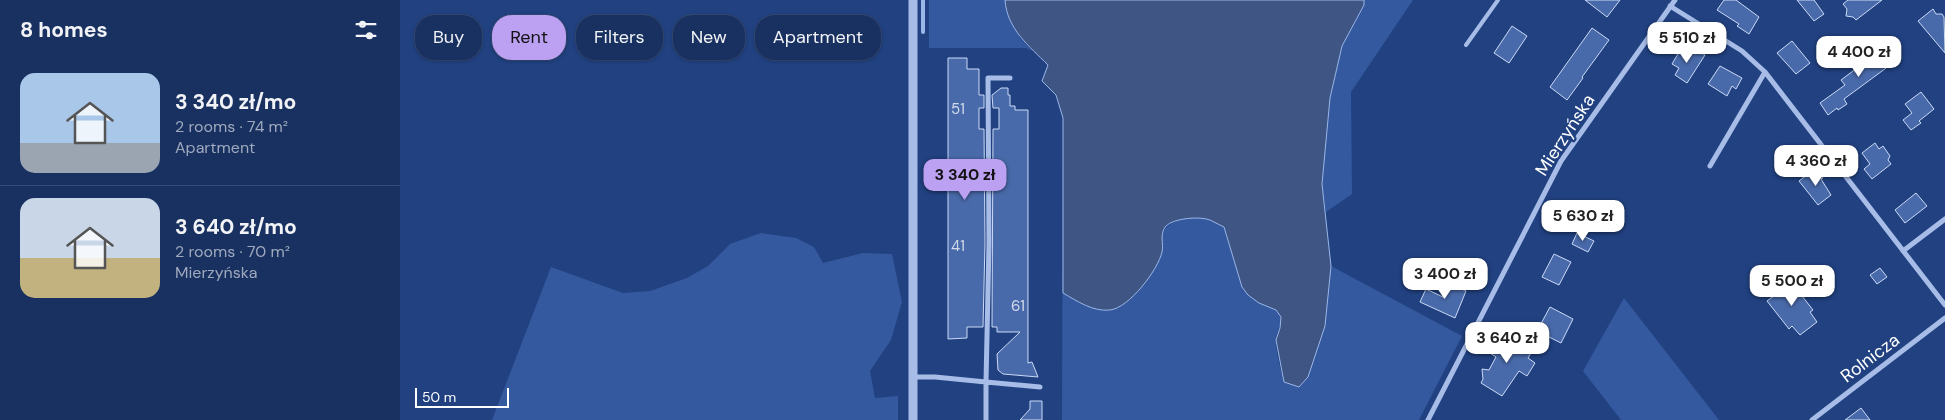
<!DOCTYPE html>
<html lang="en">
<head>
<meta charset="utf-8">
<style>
  body { margin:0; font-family:"DM Sans",sans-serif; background:#223967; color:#f1f3f6; height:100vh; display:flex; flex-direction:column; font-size:19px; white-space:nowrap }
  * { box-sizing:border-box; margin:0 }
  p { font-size:16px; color:#9fa9bd }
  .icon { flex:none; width:28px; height:28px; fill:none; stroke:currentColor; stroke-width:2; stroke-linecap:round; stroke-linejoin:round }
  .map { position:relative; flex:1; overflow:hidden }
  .panel { display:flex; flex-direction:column; background:#193161; width:400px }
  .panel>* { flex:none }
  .banner { position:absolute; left:15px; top:15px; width:475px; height:45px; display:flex; gap:10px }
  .scale { position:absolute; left:15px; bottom:12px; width:94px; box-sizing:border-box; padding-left:5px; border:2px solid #fff; border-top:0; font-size:14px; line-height:18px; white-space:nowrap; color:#fff; -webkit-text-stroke:4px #214181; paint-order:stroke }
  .price { position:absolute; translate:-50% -42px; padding:0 11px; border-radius:10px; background:#fff; color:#222; font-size:16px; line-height:32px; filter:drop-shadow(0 1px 2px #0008) }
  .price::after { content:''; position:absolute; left:50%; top:30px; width:15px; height:11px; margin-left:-8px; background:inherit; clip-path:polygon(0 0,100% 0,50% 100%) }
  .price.current { background:#bca0f2; color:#111 }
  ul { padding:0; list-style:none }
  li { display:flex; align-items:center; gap:15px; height:125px; padding:0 20px }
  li+li { border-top:1px solid #374c76 }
  li span { display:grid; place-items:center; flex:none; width:140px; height:100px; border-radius:15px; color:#555 }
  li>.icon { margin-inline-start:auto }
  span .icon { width:60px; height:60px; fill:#fffc; stroke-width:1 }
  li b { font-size:21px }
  h2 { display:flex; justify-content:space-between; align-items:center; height:60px; padding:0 20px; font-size:21px }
  .pill { padding:0 18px; border-radius:20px; background:#193161; box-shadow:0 1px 4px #0004,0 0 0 1px #374c76; font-size:18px; line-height:45px }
  .pill.current { background:#bca0f2; color:#111 }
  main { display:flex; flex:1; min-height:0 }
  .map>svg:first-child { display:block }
  .green { fill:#35599f }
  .water { fill:#3f5685; stroke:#9ab7e9 }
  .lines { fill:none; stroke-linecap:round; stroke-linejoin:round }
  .stream { stroke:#9ab7e9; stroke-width:4 }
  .building { fill:#496aaa; stroke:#cbdaf6 }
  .service { stroke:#a7bde8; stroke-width:4 }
  .minor { stroke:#a7bde8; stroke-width:5 }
  .tertiary { stroke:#a7bde8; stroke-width:9 }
  .labels { text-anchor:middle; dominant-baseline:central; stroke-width:4.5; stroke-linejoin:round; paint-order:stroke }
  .number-label { font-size:15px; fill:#d2daea }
  .street-label { font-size:18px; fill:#fff; stroke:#214181 }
</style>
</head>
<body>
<main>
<section class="panel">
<h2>8 homes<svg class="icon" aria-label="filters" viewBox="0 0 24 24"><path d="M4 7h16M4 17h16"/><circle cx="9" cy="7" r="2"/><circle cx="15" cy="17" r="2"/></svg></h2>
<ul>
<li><span style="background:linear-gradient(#a9c7e8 70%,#9aa5b1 0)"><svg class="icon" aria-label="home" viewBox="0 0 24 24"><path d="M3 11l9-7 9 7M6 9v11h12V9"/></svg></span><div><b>3 340 zł/mo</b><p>2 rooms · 74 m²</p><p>Apartment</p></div></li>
<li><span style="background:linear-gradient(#c9d6e8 60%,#c2b280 0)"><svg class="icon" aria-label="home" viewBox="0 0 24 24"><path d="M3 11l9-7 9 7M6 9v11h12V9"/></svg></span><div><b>3 640 zł/mo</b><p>2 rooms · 70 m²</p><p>Mierzyńska</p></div></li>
</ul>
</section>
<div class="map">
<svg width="1545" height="420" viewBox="0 0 1545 420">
  <rect width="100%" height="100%" fill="#214181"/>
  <path class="green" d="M 529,0 L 605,0 L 620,38 L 632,51 L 626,48 L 529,48 Z
    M 946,0 L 1013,0 L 951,92 L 952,194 L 926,212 L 922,184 L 930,98 L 942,46 L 964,6 Z
    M 663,118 L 762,253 C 762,248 760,241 761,237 C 765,219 795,214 810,219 C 814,221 819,225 824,227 L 842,287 C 852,302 866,300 877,311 C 886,320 876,330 876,340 C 875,350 882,373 884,382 L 925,326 L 931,266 L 1062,336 L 1019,420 L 662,420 Z
    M 361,233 L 396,238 L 414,247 L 423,263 L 463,253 L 492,254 L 502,302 L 491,340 L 470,371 L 475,398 L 498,396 L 498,420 L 92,420 L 151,267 L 223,293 L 250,291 L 287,278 L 308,266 L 330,244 Z
    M 1224,298 L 1319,420 L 1221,420 L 1183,371 Z"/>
  <path class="water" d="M 605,0 L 964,0 L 964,5 L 942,46 L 930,98 L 922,184 L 931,266 L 925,326 L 908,377 L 899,387 L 884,382 L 876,340 L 880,328 L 881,317 L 876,310 L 859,303 L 848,295 L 842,287 L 824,227 C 819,225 815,222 810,220 C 800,216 774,218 766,226 C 759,234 764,244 762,252 C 758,270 729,308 710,310 C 693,312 677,301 663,293 L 663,118 L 656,95 L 642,81 L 648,65 C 629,46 607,29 605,0 Z"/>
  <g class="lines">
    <path class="stream" d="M 523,0 L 523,32"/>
  </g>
  <path class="building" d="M 1185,0 L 1220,0 L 1207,17 Z
    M 1324,0 L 1336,0 L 1359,17 L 1349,34 L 1337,26 L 1339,24 L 1317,10 Z
    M 1397,0 L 1414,0 L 1424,14 L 1414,21 Z
    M 1448,0 L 1482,0 L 1456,20 L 1453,17 L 1446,16 L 1447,9 L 1443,4 Z
    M 1533,9 L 1536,14 L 1542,14 L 1544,17 L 1545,53 L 1518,21 Z
    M 1112,26 L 1127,36 L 1109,63 L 1094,53 Z
    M 1192,28 L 1209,40 L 1182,77 L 1183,78 L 1167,100 L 1150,87 Z
    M 1392,41 L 1410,63 L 1396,74 L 1377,53 Z
    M 1487,46 L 1497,60 L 1444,99 L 1447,104 L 1438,110 L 1437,108 L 1428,115 L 1420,103 L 1445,85 L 1441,80 L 1473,56 L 1471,54 L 1480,47 L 1482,49 Z
    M 1282,47 L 1292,54 L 1295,49 L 1305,55 L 1287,83 L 1275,75 L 1279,68 L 1272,64 Z
    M 548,58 L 567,58 L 567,69 L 579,69 L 579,95 L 584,95 L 584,108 L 579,108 L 579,129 L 584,129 L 585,243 L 583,327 L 567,327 L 567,338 L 548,339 Z
    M 1320,66 L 1342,78 L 1336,89 L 1332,86 L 1327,96 L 1308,84 Z
    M 601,88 L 608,88 L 608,95 L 610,95 L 610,106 L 615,106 L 615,110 L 628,110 L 628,363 L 632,362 L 638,377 L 603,374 L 598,370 L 597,354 L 620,332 L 597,332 L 597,327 L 592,327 L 593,129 L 599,129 L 599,108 L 593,108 L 592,95 Z
    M 1521,92 L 1534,109 L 1519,121 L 1521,123 L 1511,130 L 1503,120 L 1512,113 L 1505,104 Z
    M 1475,143 L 1479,149 L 1483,146 L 1490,156 L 1488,160 L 1491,164 L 1472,179 L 1464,169 L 1470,164 L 1462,153 Z
    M 1416,168 L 1423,178 L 1421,179 L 1431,195 L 1418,205 L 1399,181 Z
    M 1516,193 L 1527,206 L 1505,223 L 1495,210 Z
    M 1177,233 L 1194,241 L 1188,252 L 1172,244 Z
    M 1154,254 L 1171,262 L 1159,285 L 1142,277 Z
    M 1480,268 L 1487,277 L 1477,284 L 1470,275 Z
    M 1388,278 L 1413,310 L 1410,312 L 1417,322 L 1400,335 L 1392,326 L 1389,329 L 1367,301 L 1379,292 L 1376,288 L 1381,281 Z
    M 1049,284 L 1066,291 L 1055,318 L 1020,302 L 1026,289 L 1043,297 Z
    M 1150,307 L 1173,319 L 1161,343 L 1137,331 Z
    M 1103,333 L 1112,339 L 1114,336 L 1124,342 L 1122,345 L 1132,351 L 1128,358 L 1135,363 L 1127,376 L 1119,371 L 1102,396 L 1081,383 L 1083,379 L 1082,369 L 1089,370 L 1096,357 L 1090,353 Z
    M 630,401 L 642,401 L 642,420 L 620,420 L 630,409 Z
    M 1461,408 L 1470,420 L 1445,420 Z"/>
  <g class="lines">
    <path class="service" d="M 1066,45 L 1098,0"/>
    <path class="minor" d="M 1270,6 L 1342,51 L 1365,72 L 1545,305
      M 610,78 L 588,78 L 589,243 L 586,382 L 640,387
      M 1310,166 L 1365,72
      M 1503,251 L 1545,219
      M 513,377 L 535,377 L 586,382 L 586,420
      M 1028,420 L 1161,161 L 1275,0
      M 1412,420 L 1545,318"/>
    <path class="tertiary" d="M 513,420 L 513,0"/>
  </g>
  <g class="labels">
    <g class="number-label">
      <text x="558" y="109">51</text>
      <text x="558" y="246">41</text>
      <text x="618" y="306">61</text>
    </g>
    <g class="street-label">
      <text transform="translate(1165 135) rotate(-57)">Mierzyńska</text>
      <text transform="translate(1470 358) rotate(-37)">Rolnicza</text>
    </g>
  </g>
</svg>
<div class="scale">50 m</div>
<b class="price" style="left:1287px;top:64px">5 510 zł</b>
<b class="price" style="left:1459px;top:78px">4 400 zł</b>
<b class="price" style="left:1416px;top:187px">4 360 zł</b>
<b class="price current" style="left:565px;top:201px">3 340 zł</b>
<b class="price" style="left:1183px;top:242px">5 630 zł</b>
<b class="price" style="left:1045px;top:300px">3 400 zł</b>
<b class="price" style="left:1392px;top:307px">5 500 zł</b>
<b class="price" style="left:1107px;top:364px">3 640 zł</b>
<div class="banner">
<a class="pill">Buy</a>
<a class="pill current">Rent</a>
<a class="pill">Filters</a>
<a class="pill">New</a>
<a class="pill">Apartment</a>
</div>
</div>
</main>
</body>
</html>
